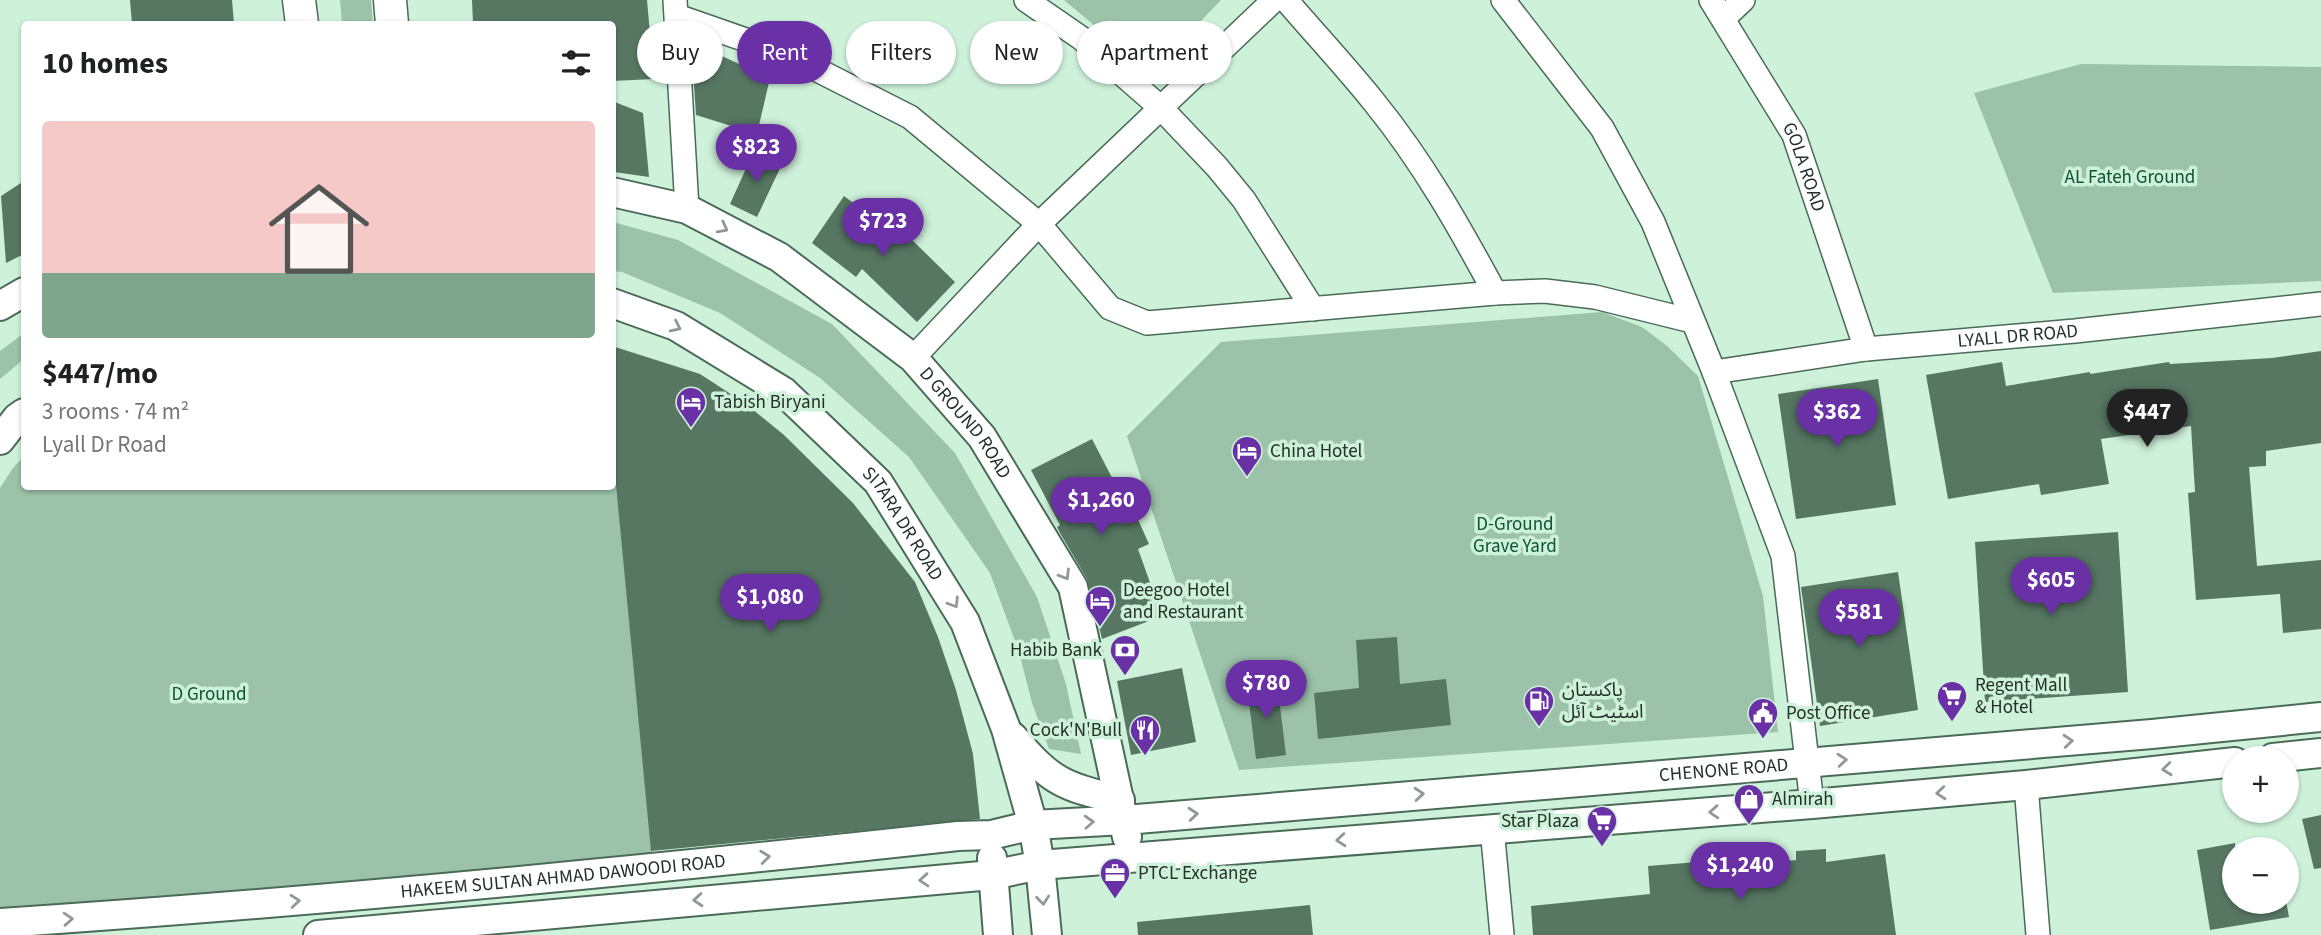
<!DOCTYPE html>
<html lang="en">
<head>
<meta charset="utf-8">
<style>
  body { margin:0; font-family:"Source Sans 3","Noto Sans Arabic",sans-serif; background:#f6f6f6; color:#202124; height:100vh; display:flex; flex-direction:column; font-size:26px; white-space:nowrap }
  * { box-sizing:border-box; margin:0 }
  p { font-size:23px; color:#757577 }
  .icon { flex:none; width:38px; height:38px; fill:none; stroke:currentColor; stroke-width:2; stroke-linecap:round; stroke-linejoin:round }
  .map { position:relative; flex:1; overflow:hidden }
  .details { position:absolute; left:21px; top:21px; width:595px; height:469px; display:flex; flex-direction:column; background:#fff; border-radius:7px; box-shadow:0 2px 5px #0004 }
  .details>* { flex:none }
  .hud { position:absolute; left:637px; top:21px; width:665px; height:63px; display:flex; gap:14px }
  .buttons { position:absolute; left:2222px; top:746px; display:grid; gap:14px }
  .buttons a { display:grid; place-items:center; width:77px; height:77px; border-radius:50%; background:#fff; box-shadow:0 2px 5px #0004; font-size:35px }
  .price { position:absolute; translate:-50% -60px; padding:0 16px; border-radius:24px; background:#6a31a7; color:#fff; font-size:23px; line-height:46px; filter:drop-shadow(0 2px 4px #0008) }
  .price::after { content:''; position:absolute; left:50%; top:42px; width:21px; height:16px; margin-left:-10px; background:inherit; clip-path:polygon(0 0,100% 0,50% 100%) }
  .price.active { background:#222; color:#fff }
  ul { padding:0; list-style:none }
  li { display:grid; align-content:center; gap:14px; height:371px; padding:0 21px }
  li span { display:grid; place-items:center; height:217px; border-radius:7px; color:#555 }
  li>.icon { margin-inline-start:auto }
  span .icon { width:126px; height:126px; fill:#fffc; stroke-width:1 }
  li b { font-size:30px }
  h2 { display:flex; justify-content:space-between; align-items:center; height:84px; padding:0 21px; font-size:30px }
  .tag { padding:0 24px; border-radius:32px; background:#fff; box-shadow:0 2px 5px #0004; font-size:24px; line-height:63px }
  .tag.active { background:#6a31a7; color:#fff }
  .map>svg:first-child { display:block }
  .green { fill:#9cc2a9 }
  .building { fill:#577763 }
  .lines { fill:none; stroke-linecap:round; stroke-linejoin:round }
  .minor-casing { stroke:#4b6a57; stroke-width:26 }
  .tertiary-casing { stroke:#4b6a57; stroke-width:32 }
  .secondary-casing { stroke:#4b6a57; stroke-width:35 }
  .minor { stroke:#fff; stroke-width:23 }
  .tertiary { stroke:#fff; stroke-width:28 }
  .secondary { stroke:#fff; stroke-width:32 }
  .oneway { stroke:#929894 }
  .labels { text-anchor:middle; dominant-baseline:central; stroke-width:7; stroke-linejoin:round; paint-order:stroke }
  .street-label { font-size:19px; fill:#243129; stroke:#cef1da }
  .park-label { font-size:19px; fill:#0c5433; stroke:#cef1da }
  .poi-label { font-size:19px; fill:#243129; stroke:#cef1da; text-anchor:start }
</style>
</head>
<body>
<div class="map">
<svg width="2321" height="935" viewBox="0 0 2321 935">
  <rect width="100%" height="100%" fill="#cef1da"/>
  <path class="green" d="M 340,0 L 371,0 L 373,24 L 342,24 Z
    M 1064,0 L 1221,0 L 1151,73 Z
    M 2081,64 L 2321,67 L 2321,281 L 2053,293 L 1974,93 Z
    M 613,222 L 678,240 L 832,324 L 955,453 L 1037,597 L 1066,684 L 1081,754 L 1049,749 L 1032,703 L 1019,652 L 990,573 L 909,457 L 820,378 L 720,313 L 622,272 L 613,271 Z
    M 1602,312 L 1642,327 L 1667,346 L 1698,376 L 1763,596 L 1778,732 L 1239,770 L 1127,436 L 1221,342 Z
    M 24,333 L 24,359 L 0,379 L 0,351 Z
    M 613,443 L 653,865 L 0,915 L 0,488 L 13,468 L 24,456 L 24,486 L 612,486 Z"/>
  <path class="building" d="M 130,0 L 232,0 L 234,24 L 132,24 Z
    M 472,0 L 647,0 L 654,79 L 612,81 L 612,24 L 473,24 Z
    M 691,42 L 770,78 L 757,134 L 696,115 Z
    M 612,101 L 643,113 L 649,177 L 614,172 Z
    M 754,151 L 782,164 L 757,217 L 730,204 Z
    M 24,181 L 24,254 L 6,263 L 1,196 Z
    M 844,196 L 903,240 L 907,235 L 955,282 L 917,322 L 862,269 L 856,277 L 812,243 Z
    M 612,346 L 700,374 L 746,404 L 784,435 L 853,503 L 915,582 L 938,637 L 956,690 L 973,754 L 980,819 L 651,851 L 612,443 Z
    M 2321,351 L 2321,443 L 2266,451 L 2266,466 L 2249,467 L 2257,566 L 2321,560 L 2321,629 L 2283,633 L 2280,594 L 2196,600 L 2188,493 L 2195,492 L 2191,426 L 2101,439 L 2109,484 L 2041,495 L 2039,484 L 1948,499 L 1926,375 L 2002,362 L 2006,386 L 2090,372 L 2090,374 L 2169,362 L 2170,364 L 2272,358 Z
    M 1878,379 L 1896,505 L 1796,519 L 1778,394 Z
    M 1092,439 L 1122,497 L 1127,495 L 1149,544 L 1138,549 L 1162,616 L 1102,639 L 1087,579 L 1060,533 L 1057,527 L 1060,525 L 1031,470 Z
    M 2118,532 L 2128,692 L 1985,702 L 1975,542 Z
    M 1898,572 L 1918,710 L 1820,726 L 1801,587 Z
    M 1397,637 L 1400,684 L 1446,679 L 1451,725 L 1318,739 L 1314,693 L 1359,688 L 1356,640 Z
    M 1182,668 L 1196,742 L 1131,755 L 1117,681 Z
    M 1277,682 L 1286,755 L 1256,759 L 1247,685 Z
    M 2321,815 L 2321,868 L 2314,869 L 2302,819 Z
    M 2235,843 L 2235,901 L 2286,901 L 2289,917 L 2210,930 L 2197,850 Z
    M 1826,849 L 1826,862 L 1885,854 L 1896,935 L 1533,935 L 1531,906 L 1650,894 L 1648,866 L 1710,861 L 1711,870 L 1796,860 L 1796,851 Z
    M 1310,905 L 1313,935 L 1138,935 L 1137,922 Z"/>
  <g class="lines">
    <g class="minor-casing">
      <g id="minor">
        <path d="M 675,0 L 687,209"/>
        <path d="M 1026,0 L 1081,38 L 1161,108 L 1217,167 L 1244,200 L 1313,309"/>
        <path d="M 1286,0 C 1315,34 1346,67 1374,102 C 1422,161 1459,226 1495,293"/>
        <path d="M 1503,0 L 1602,128 L 1653,222 L 1714,372 L 1783,556 L 1812,804"/>
        <path id="s1" d="M 1711,0 L 1794,135 L 1866,349"/>
        <path d="M 677,16 L 786,54 L 910,117 L 1039,224 L 1110,308 L 1147,323 L 1495,293 L 1545,291 L 1595,297 L 1692,321"/>
        <path d="M 1724,18 L 1743,0"/>
        <path d="M 913,358 L 1039,224 L 1274,0"/>
        <path id="s2" d="M 1714,372 L 1866,349 L 2075,331 L 2321,304"/>
        <path d="M 2026,785 L 2038,935"/>
        <path d="M 1492,828 L 1502,935"/>
      </g>
    </g>
    <g class="tertiary-casing">
      <g id="tertiary">
        <path id="s3" d="M 612,192 L 687,209 L 779,257 L 913,358 L 982,437 L 1073,587 L 1127,837"/>
        <path id="s4" d="M 612,303 L 676,326 L 784,392 L 878,482 L 965,622 L 1006,729 L 1033,825 L 1040,865 L 1047,935"/>
        <path d="M 0,306 L 24,292"/>
        <path d="M 0,440 L 17,418 L 24,413"/>
        <path d="M 1013,737 C 1052,783 1063,786 1120,800"/>
        <path d="M 2273,758 L 2321,753"/>
        <path d="M 992,858 L 998,935"/>
        <path id="s5" d="M 0,923 C 320,902 639,871 958,836 L 991,835 L 1033,825 L 1125,820 L 2152,734 L 2321,717"/>
        <path d="M 318,935 L 992,875 L 1040,865 L 1812,804 L 2026,785 L 2235,762"/>
      </g>
    </g>
    <g class="secondary-casing">
      <path id="secondary" d="M 299,0 L 302,24
        M 390,0 L 392,24"/>
    </g>
    <use href="#minor" class="minor"/>
    <use href="#tertiary" class="tertiary"/>
    <use href="#secondary" class="secondary"/>
  </g>
  <defs><path id="oneway-chevron" d="M-2-3.5L2.5 0L-2 3.5" fill="none" stroke-width="1.6" stroke-linecap="round" stroke-linejoin="round" transform="scale(1.75)"/></defs>
  <g class="oneway">
    <use href="#oneway-chevron" transform="translate(723 228) rotate(28)"/>
    <use href="#oneway-chevron" transform="translate(676 327) rotate(26)"/>
    <use href="#oneway-chevron" transform="translate(1065 575) rotate(59)"/>
    <use href="#oneway-chevron" transform="translate(954 603) rotate(58)"/>
    <use href="#oneway-chevron" transform="translate(2068 741) rotate(-5)"/>
    <use href="#oneway-chevron" transform="translate(1842 760) rotate(-5)"/>
    <use href="#oneway-chevron" transform="translate(2167 769) rotate(174)"/>
    <use href="#oneway-chevron" transform="translate(1941 793) rotate(175)"/>
    <use href="#oneway-chevron" transform="translate(1419 794) rotate(-5)"/>
    <use href="#oneway-chevron" transform="translate(1714 812) rotate(176)"/>
    <use href="#oneway-chevron" transform="translate(1193 814) rotate(-5)"/>
    <use href="#oneway-chevron" transform="translate(1089 822) rotate(-3)"/>
    <use href="#oneway-chevron" transform="translate(1341 840) rotate(175)"/>
    <use href="#oneway-chevron" transform="translate(765 857) rotate(-6)"/>
    <use href="#oneway-chevron" transform="translate(924 880) rotate(176)"/>
    <use href="#oneway-chevron" transform="translate(698 900) rotate(175)"/>
    <use href="#oneway-chevron" transform="translate(1043 900) rotate(84)"/>
    <use href="#oneway-chevron" transform="translate(295 901) rotate(-5)"/>
    <use href="#oneway-chevron" transform="translate(68 919) rotate(-4)"/>
  </g>
  <defs>
    <g id="hotel-pin" transform="scale(1.575)"><path d="M0 17L-7.5 6A9.5 9.5 0 1 1 7.5 6Z" fill="#6a31a7" stroke="#cef1da"/><path d="M-6-4.5h1.5V1H6V5H4.5V3h-9V5H-6ZM-4 0a1.8 1.8 0 1 1 3.6 0ZM.5 0V-2.5h3Q6-2.5 6 0Z" fill="#fff"/></g>
    <g id="bank-pin" transform="scale(1.575)"><path d="M0 17L-7.5 6A9.5 9.5 0 1 1 7.5 6Z" fill="#6a31a7" stroke="#cef1da"/><path d="M-6-4H6V4H-6ZM0-2.3a2.3 2.3 0 1 0 0 4.6a2.3 2.3 0 1 0 0-4.6Z" fill="#fff"/></g>
    <g id="supermarket-pin" transform="scale(1.575)"><path d="M0 17L-7.5 6A9.5 9.5 0 1 1 7.5 6Z" fill="#6a31a7" stroke="#cef1da"/><path d="M-6-5.5h2.5l.6 2H6L4.5 2H-2.5L-4.4-4H-6ZM-1.5 3.2a1.3 1.3 0 1 0 .1 0ZM3 3.2a1.3 1.3 0 1 0 .1 0Z" fill="#fff"/></g>
    <g id="fuel-pin" transform="scale(1.575)"><path d="M0 17L-7.5 6A9.5 9.5 0 1 1 7.5 6Z" fill="#6a31a7" stroke="#cef1da"/><path d="M-5.5-6h7V0h2V4h1.3V-2.5L3-4.5l.8-.8L6-3V5H2.5V1h-1V6h-7ZM-4.2-4.7v3.2H.2V-4.7Z" fill="#fff"/></g>
    <g id="civic-pin" transform="scale(1.575)"><path d="M0 17L-7.5 6A9.5 9.5 0 1 1 7.5 6Z" fill="#6a31a7" stroke="#cef1da"/><path d="M-.6-6.5H3V-4.5H.6V-3L4-1V1h2V6H-6V1h2V-1L-.6-3ZM-1.2 2.5V6h2.4V2.5Z" fill="#fff"/></g>
    <g id="restaurant-pin" transform="scale(1.575)"><path d="M0 17L-7.5 6A9.5 9.5 0 1 1 7.5 6Z" fill="#6a31a7" stroke="#cef1da"/><path d="M-5-6h1v4h1v-4h1v4h1v-4h1v5L-1.5 .5V6h-2V.5L-5-1ZM5-6V6H3V1.5H1.5Q1.5-4 5-6Z" fill="#fff"/></g>
    <g id="shop-pin" transform="scale(1.575)"><path d="M0 17L-7.5 6A9.5 9.5 0 1 1 7.5 6Z" fill="#6a31a7" stroke="#cef1da"/><path d="M-5-2.5h2.3a2.7 3.5 0 0 1 5.4 0H5L5.5 6h-11ZM-1.5-2.5h3a1.5 2.3 0 0 0-3 0Z" fill="#fff"/></g>
    <g id="office-pin" transform="scale(1.575)"><path d="M0 17L-7.5 6A9.5 9.5 0 1 1 7.5 6Z" fill="#6a31a7" stroke="#cef1da"/><path d="M-6-3h4V-5.5h4V-3h4V5H-6ZM-1-4.5V-3h2v-1.5ZM-6 0V1H6V0Z" fill="#fff"/></g>
  </defs>
  <g fill-rule="evenodd">
    <use href="#hotel-pin" x="691" y="402"/>
    <use href="#hotel-pin" x="1247" y="451"/>
    <use href="#hotel-pin" x="1100" y="601"/>
    <use href="#bank-pin" x="1125" y="650"/>
    <use href="#supermarket-pin" x="1952" y="696"/>
    <use href="#fuel-pin" x="1539" y="701"/>
    <use href="#civic-pin" x="1763" y="713"/>
    <use href="#restaurant-pin" x="1145" y="730"/>
    <use href="#shop-pin" x="1749" y="799"/>
    <use href="#supermarket-pin" x="1602" y="821"/>
    <use href="#office-pin" x="1115" y="873"/>
  </g>
  <g class="labels">
    <g class="street-label">
      <text stroke="none"><textPath href="#s1" startOffset="192">GOLA ROAD</textPath></text>
      <text stroke="none"><textPath href="#s2" startOffset="306">LYALL DR ROAD</textPath></text>
      <text stroke="none"><textPath href="#s3" startOffset="432">D GROUND ROAD</textPath></text>
      <text stroke="none"><textPath href="#s4" startOffset="373">SITARA DR ROAD</textPath></text>
      <text stroke="none"><textPath href="#s5" startOffset="1731">CHENONE ROAD</textPath></text>
      <text stroke="none"><textPath href="#s5" startOffset="565">HAKEEM SULTAN AHMAD DAWOODI ROAD</textPath></text>
    </g>
    <g class="park-label">
      <text x="2130" y="177">AL Fateh Ground</text>
      <text x="1515" y="524">D-Ground<tspan x="1515" dy="22">Grave Yard</tspan></text>
      <text x="209" y="694">D Ground</text>
    </g>
    <g class="poi-label">
      <text x="714" y="402">Tabish Biryani</text>
      <text x="1270" y="451">China Hotel</text>
      <text x="1123" y="590">Deegoo Hotel<tspan x="1123" dy="22">and Restaurant</tspan></text>
      <text x="1102" y="650" text-anchor="end">Habib Bank</text>
      <text x="1975" y="685">Regent Mall<tspan x="1975" dy="22">&amp; Hotel</tspan></text>
      <text x="1562" y="690">پاکستان<tspan x="1562" dy="22">اسٹیٹ آئل</tspan></text>
      <text x="1786" y="713">Post Office</text>
      <text x="1122" y="730" text-anchor="end">Cock'N'Bull</text>
      <text x="1772" y="799">Almirah</text>
      <text x="1579" y="821" text-anchor="end">Star Plaza</text>
      <text x="1138" y="873">PTCL Exchange</text>
    </g>
  </g>
</svg>
<div class="buttons">
<a>+</a>
<a>−</a>
</div>
<b class="price" style="left:756px;top:184px">$823</b>
<b class="price" style="left:883px;top:258px">$723</b>
<b class="price" style="left:1837px;top:449px">$362</b>
<b class="price active" style="left:2147px;top:449px">$447</b>
<b class="price" style="left:1101px;top:537px">$1,260</b>
<b class="price" style="left:2051px;top:617px">$605</b>
<b class="price" style="left:770px;top:634px">$1,080</b>
<b class="price" style="left:1859px;top:649px">$581</b>
<b class="price" style="left:1266px;top:720px">$780</b>
<b class="price" style="left:1740px;top:902px">$1,240</b>
<div class="hud">
<a class="tag">Buy</a>
<a class="tag active">Rent</a>
<a class="tag">Filters</a>
<a class="tag">New</a>
<a class="tag">Apartment</a>
</div>
<section class="details">
<h2>10 homes<svg class="icon" aria-label="filters" viewBox="0 0 24 24"><path d="M4 7h16M4 17h16"/><circle cx="9" cy="7" r="2"/><circle cx="15" cy="17" r="2"/></svg></h2>
<ul>
<li><span style="background:linear-gradient(#f6c9c9 70%,#7fa58c 0)"><svg class="icon" aria-label="home" viewBox="0 0 24 24"><path d="M3 11l9-7 9 7M6 9v11h12V9"/></svg></span><div><b>$447/mo</b><p>3 rooms · 74 m²</p><p>Lyall Dr Road</p></div></li>
</ul>
</section>
</div>
</body>
</html>
